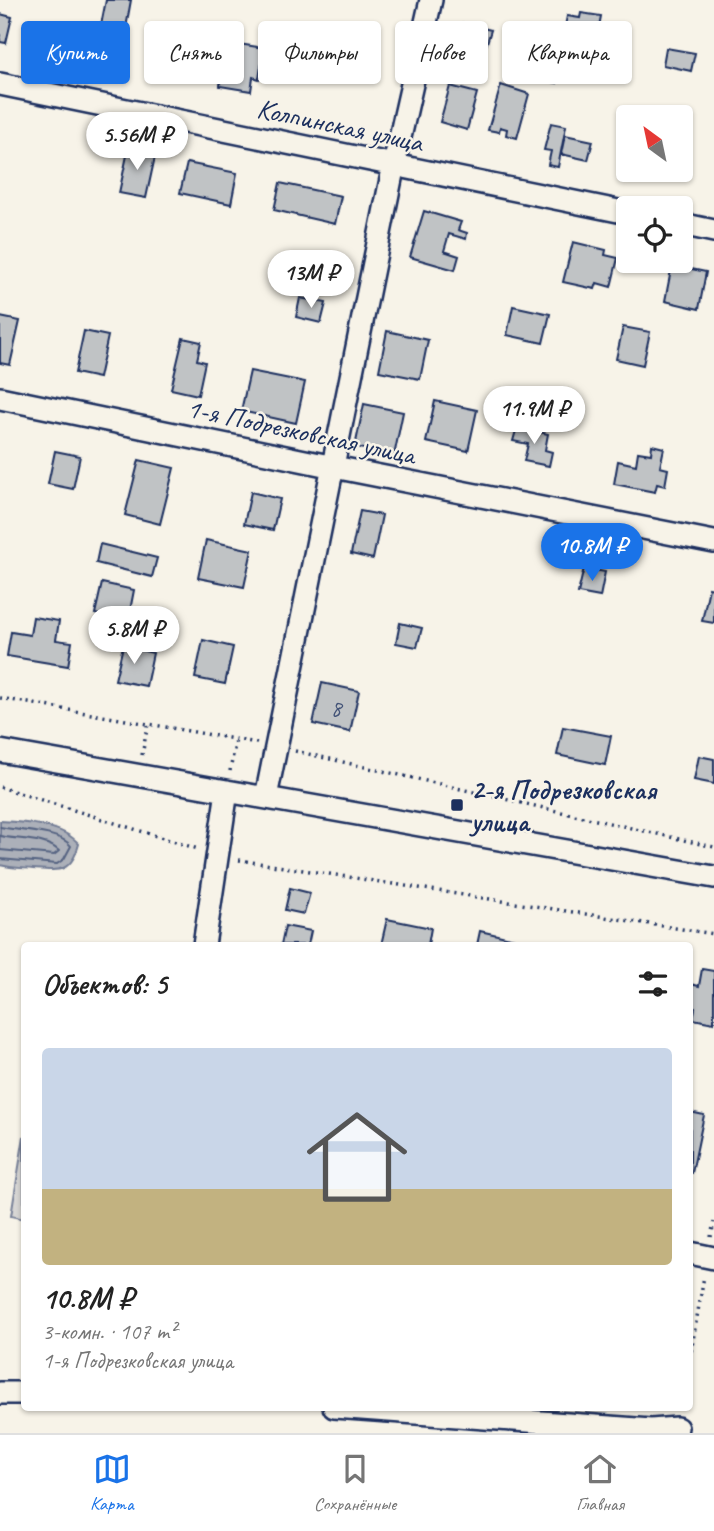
<!DOCTYPE html>
<html lang="ru">
<head>
<meta charset="utf-8">
<style>
  body { margin:0; font-family:Caveat,sans-serif; background:#f2f2f2; color:#222; height:100vh; display:flex; flex-direction:column; font-size:26px; white-space:nowrap }
  * { box-sizing:border-box; margin:0 }
  p { font-size:23px; color:#767676 }
  .icon { flex:none; width:38px; height:38px; fill:none; stroke:currentColor; stroke-width:2; stroke-linecap:round; stroke-linejoin:round }
  .map { position:relative; flex:1; overflow:hidden }
  .panel { position:absolute; left:21px; top:942px; width:672px; height:469px; display:flex; flex-direction:column; background:#fff; border-radius:7px; box-shadow:0 2px 5px #0004 }
  .panel>* { flex:none }
  .hud { position:absolute; left:21px; top:21px; width:672px; height:63px; display:flex; gap:14px }
  .needle { width:46px; rotate:327deg }
  .controls { position:absolute; left:616px; top:105px; display:grid; gap:14px }
  .controls a { display:grid; place-items:center; width:77px; height:77px; border-radius:7px; background:#fff; box-shadow:0 2px 5px #0004; font-size:35px }
  .price { position:absolute; translate:-50% -60px; padding:0 16px; border-radius:24px; background:#fff; color:#222; font-size:23px; line-height:46px; filter:drop-shadow(0 2px 4px #0008) }
  .price::after { content:''; position:absolute; left:50%; top:42px; width:21px; height:16px; margin-left:-10px; background:inherit; clip-path:polygon(0 0,100% 0,50% 100%) }
  .price.active { background:#1a73e8; color:#fff }
  ul { padding:0; list-style:none }
  li { display:grid; align-content:center; gap:14px; height:371px; padding:0 21px }
  li span { display:grid; place-items:center; height:217px; border-radius:7px; color:#555 }
  li>.icon { margin-inline-start:auto }
  span .icon { width:126px; height:126px; fill:#fffc; stroke-width:1 }
  li b { font-size:30px }
  h2 { display:flex; justify-content:space-between; align-items:center; height:84px; padding:0 21px; font-size:30px }
  .tag { padding:0 24px; border-radius:7px; background:#fff; box-shadow:0 2px 5px #0004; font-size:24px; line-height:63px }
  .tag.active { background:#1a73e8; color:#fff }
  .tab-bar { display:flex; justify-content:space-around; align-items:center; height:98px; border-top:2px solid #e0e0e0; background:#fff; font-size:19px; color:#767676 }
  .tab-bar a { display:grid; justify-items:center; gap:4px }
  .tab-bar .active { color:#1a73e8 }
  .map>svg:first-child { display:block }
  .green { fill:#d7d6d4; stroke:#798299; stroke-width:2 }
  .water { fill:#acb0b9; stroke:#727c95; stroke-width:2 }
  .lines { fill:none; stroke-linecap:round; stroke-linejoin:round }
  .shore { stroke:#556382; stroke-width:2 }
  .building { fill:#c0c3c5; stroke:#1b2f5e; stroke-width:2 }
  .minor-casing { stroke:#1b2f5e; stroke-width:26 }
  .path { stroke:#1b2f5e; stroke-width:3.5; stroke-dasharray:2 5; stroke-linecap:butt }
  .minor { stroke:#f7f3e8; stroke-width:21 }
  .poi-dot { fill:#1b2f5e; stroke:#f7f3e8; stroke-width:2.5 }
  .labels { text-anchor:middle; dominant-baseline:central; stroke-width:5; stroke-linejoin:round; paint-order:stroke }
  .number-label { font-size:24px; fill:#445478 }
  .street-label { font-size:28px; fill:#1b2f5e; stroke:#f7f3e8 }
  .poi-label { font-size:28px; font-weight:bold; fill:#1b2f5e; stroke:#f7f3e8; text-anchor:start }
</style>
</head>
<body>
<div class="map">
<svg width="714" height="1433" viewBox="0 0 714 1433">
  <rect width="100%" height="100%" fill="#f7f3e8"/>
  <filter id="ink" filterUnits="userSpaceOnUse"><feTurbulence type="fractalNoise" baseFrequency=".0143" numOctaves="2"/><feDisplacementMap in="SourceGraphic" scale="14" xChannelSelector="R" yChannelSelector="G"/><feConvolveMatrix kernelMatrix="1 2 1 2 8 2 1 2 1" color-interpolation-filters="sRGB"/></filter>
  <g filter="url(#ink)">
    <path class="green" d="M 24,1136 L 24,1219 L 11,1216 Z"/>
    <path class="water" d="M 0,821 C 24,822 62,824 79,844 C 71,873 60,871 33,869 C 22,868 11,868 0,865 Z"/>
    <g class="lines">
      <path class="shore" d="M 0,827 C 18,831 60,831 71,846 L 64,859 L 57,864 L 0,859
        M 0,836 C 18,840 46,838 59,851 L 54,855 L 0,850"/>
    </g>
    <path class="building" d="M 106,0 L 131,0 L 122,50 L 114,48 L 112,60 L 71,53 L 73,42 L 65,40 L 68,24 L 100,30 Z
      M 581,13 L 601,16 L 596,42 L 563,37 L 567,16 L 580,18 Z
      M 0,14 L 12,17 L 6,43 L 0,42 Z
      M 463,23 L 491,30 L 486,46 L 458,38 Z
      M 220,41 L 264,48 L 259,79 L 253,77 L 251,91 L 220,86 L 222,68 L 215,67 Z
      M 595,47 L 608,49 L 604,70 L 591,68 Z
      M 666,48 L 695,53 L 691,71 L 663,65 Z
      M 549,52 L 563,54 L 557,83 L 543,80 Z
      M 612,54 L 629,57 L 625,76 L 609,73 Z
      M 501,85 L 529,94 L 517,138 L 506,135 L 507,129 L 500,127 L 499,132 L 488,130 Z
      M 450,86 L 477,93 L 467,130 L 440,122 Z
      M 551,123 L 566,126 L 558,167 L 548,165 L 551,151 L 544,150 Z
      M 565,135 L 593,141 L 588,160 L 561,154 Z
      M 627,141 L 628,142 L 628,169 L 620,167 Z
      M 129,146 L 156,152 L 146,198 L 119,193 Z
      M 187,163 L 237,173 L 231,204 L 180,193 Z
      M 280,183 L 341,196 L 335,224 L 274,210 Z
      M 424,211 L 461,222 L 458,230 L 467,233 L 466,239 L 449,234 L 444,251 L 459,256 L 455,270 L 410,257 Z
      M 573,242 L 606,250 L 605,255 L 618,258 L 611,287 L 597,283 L 595,289 L 563,282 Z
      M 672,265 L 706,272 L 699,309 L 665,301 Z
      M 300,298 L 326,303 L 321,323 L 296,317 Z
      M 513,306 L 550,314 L 543,343 L 507,335 Z
      M 0,317 L 20,321 L 10,365 L 0,363 Z
      M 623,327 L 650,332 L 643,365 L 616,359 Z
      M 84,331 L 108,336 L 99,378 L 75,373 Z
      M 387,331 L 428,340 L 420,379 L 379,371 Z
      M 183,338 L 201,342 L 197,360 L 205,362 L 198,395 L 171,389 Z
      M 250,371 L 305,382 L 296,423 L 241,411 Z
      M 435,401 L 477,410 L 468,451 L 426,442 Z
      M 364,404 L 403,412 L 394,456 L 355,447 Z
      M 517,427 L 548,434 L 545,450 L 552,452 L 549,466 L 524,461 L 528,444 L 513,441 Z
      M 652,445 L 664,448 L 660,467 L 668,469 L 665,486 L 657,484 L 655,492 L 614,484 L 618,461 L 636,465 L 638,452 L 651,454 Z
      M 55,451 L 80,456 L 73,489 L 48,484 Z
      M 139,460 L 174,468 L 160,524 L 125,515 Z
      M 251,492 L 280,499 L 273,530 L 244,524 Z
      M 360,511 L 382,515 L 373,559 L 351,554 Z
      M 206,540 L 252,550 L 244,587 L 198,578 Z
      M 100,544 L 157,558 L 152,577 L 96,563 Z
      M 584,568 L 605,572 L 600,597 L 578,593 Z
      M 102,583 L 134,590 L 128,621 L 95,614 Z
      M 709,588 L 714,589 L 714,623 L 702,621 Z
      M 33,617 L 59,621 L 56,640 L 72,642 L 68,666 L 7,656 L 11,632 L 30,635 Z
      M 400,623 L 422,628 L 417,647 L 396,643 Z
      M 203,640 L 233,647 L 225,684 L 195,678 Z
      M 123,646 L 153,653 L 146,686 L 115,680 Z
      M 322,683 L 359,691 L 350,732 L 313,724 Z
      M 563,727 L 611,736 L 605,765 L 557,755 Z
      M 699,756 L 714,759 L 714,784 L 694,780 Z
      M 290,888 L 310,893 L 304,914 L 285,910 Z
      M 387,919 L 431,928 L 428,945 L 381,945 Z
      M 285,926 L 311,931 L 308,945 L 281,945 Z
      M 480,931 L 519,940 L 518,945 L 477,945 Z
      M 702,969 L 714,971 L 714,1023 L 693,1019 L 695,1008 L 690,1007 L 690,984 L 699,986 Z
      M 690,1112 L 704,1115 L 692,1173 L 690,1173 Z"/>
    <g class="lines">
      <g class="minor-casing">
        <path id="minor" d="M 0,84 L 628,213
          M 681,224 L 714,231
          M 0,398 L 334,467 L 714,542
          M 0,751 L 714,877
          M 266,797 L 394,164 L 431,0
          M 204,945 L 227,791
          M 690,1253 L 714,1258
          M 0,1393 L 24,1393
          M 334,1407 L 651,1430 L 677,1428"/>
      </g>
      <path class="path" d="M 0,698 L 257,743
        M 295,751 L 714,847
        M 142,755 L 148,724
        M 230,771 L 236,739
        M 0,787 L 198,849
        M 239,860 L 714,934
        M 711,1237 L 714,1222
        M 690,1358 L 704,1276"/>
      <use href="#minor" class="minor"/>
    </g>
  </g>
  <rect class="poi-dot" x="450" y="798" width="14" height="14" rx="3.5"/>
  <g class="labels">
    <g class="number-label">
      <text x="336" y="708">8</text>
    </g>
    <g class="street-label">
      <text transform="translate(340 125) rotate(12)">Колпинская улица</text>
      <text transform="translate(301 431) rotate(12)">1-я Подрезковская улица</text>
    </g>
    <g class="poi-label">
      <text x="471" y="789">2-я Подрезковская<tspan x="471" dy="32">улица</tspan></text>
    </g>
  </g>
</svg>
<div class="controls">
<a><svg class="needle" viewBox="-14 -14 28 28"><path d="M0-13l5 13h-10z" fill="#e53935"/><path d="M0 13l5-13h-10z" fill="#767676"/></svg></a>
<a><svg class="icon" aria-label="locate" viewBox="0 0 24 24"><circle cx="12" cy="12" r="6"/><path d="M12 2v4M12 18v4M2 12h4M18 12h4"/></svg></a>
</div>
<b class="price" style="left:137px;top:172px">5.56M ₽</b>
<b class="price" style="left:311px;top:310px">13M ₽</b>
<b class="price" style="left:534px;top:446px">11.9M ₽</b>
<b class="price active" style="left:592px;top:583px">10.8M ₽</b>
<b class="price" style="left:134px;top:666px">5.8M ₽</b>
<div class="hud">
<a class="tag active">Купить</a>
<a class="tag">Снять</a>
<a class="tag">Фильтры</a>
<a class="tag">Новое</a>
<a class="tag">Квартира</a>
</div>
<section class="panel">
<h2>Объектов: 5<svg class="icon" aria-label="filters" viewBox="0 0 24 24"><path d="M4 7h16M4 17h16"/><circle cx="9" cy="7" r="2"/><circle cx="15" cy="17" r="2"/></svg></h2>
<ul>
<li><span style="background:linear-gradient(#c9d6e8 65%,#c2b280 0)"><svg class="icon" aria-label="home" viewBox="0 0 24 24"><path d="M3 11l9-7 9 7M6 9v11h12V9"/></svg></span><div><b>10.8M ₽</b><p>3-комн. · 107 m²</p><p>1-я Подрезковская улица</p></div></li>
</ul>
</section>
</div>
<nav class="tab-bar">
<a class="active"><svg class="icon" aria-label="map" viewBox="0 0 24 24"><path d="M3 6l6-2 6 2 6-2v14l-6 2-6-2-6 2zM9 4v14M15 6v14"/></svg>Карта</a>
<a><svg class="icon" aria-label="saved" viewBox="0 0 24 24"><path d="M7 4h10v16l-5-4-5 4z"/></svg>Сохранённые</a>
<a><svg class="icon" aria-label="home" viewBox="0 0 24 24"><path d="M3 11l9-7 9 7M6 9v11h12V9"/></svg>Главная</a>
</nav>
</body>
</html>
